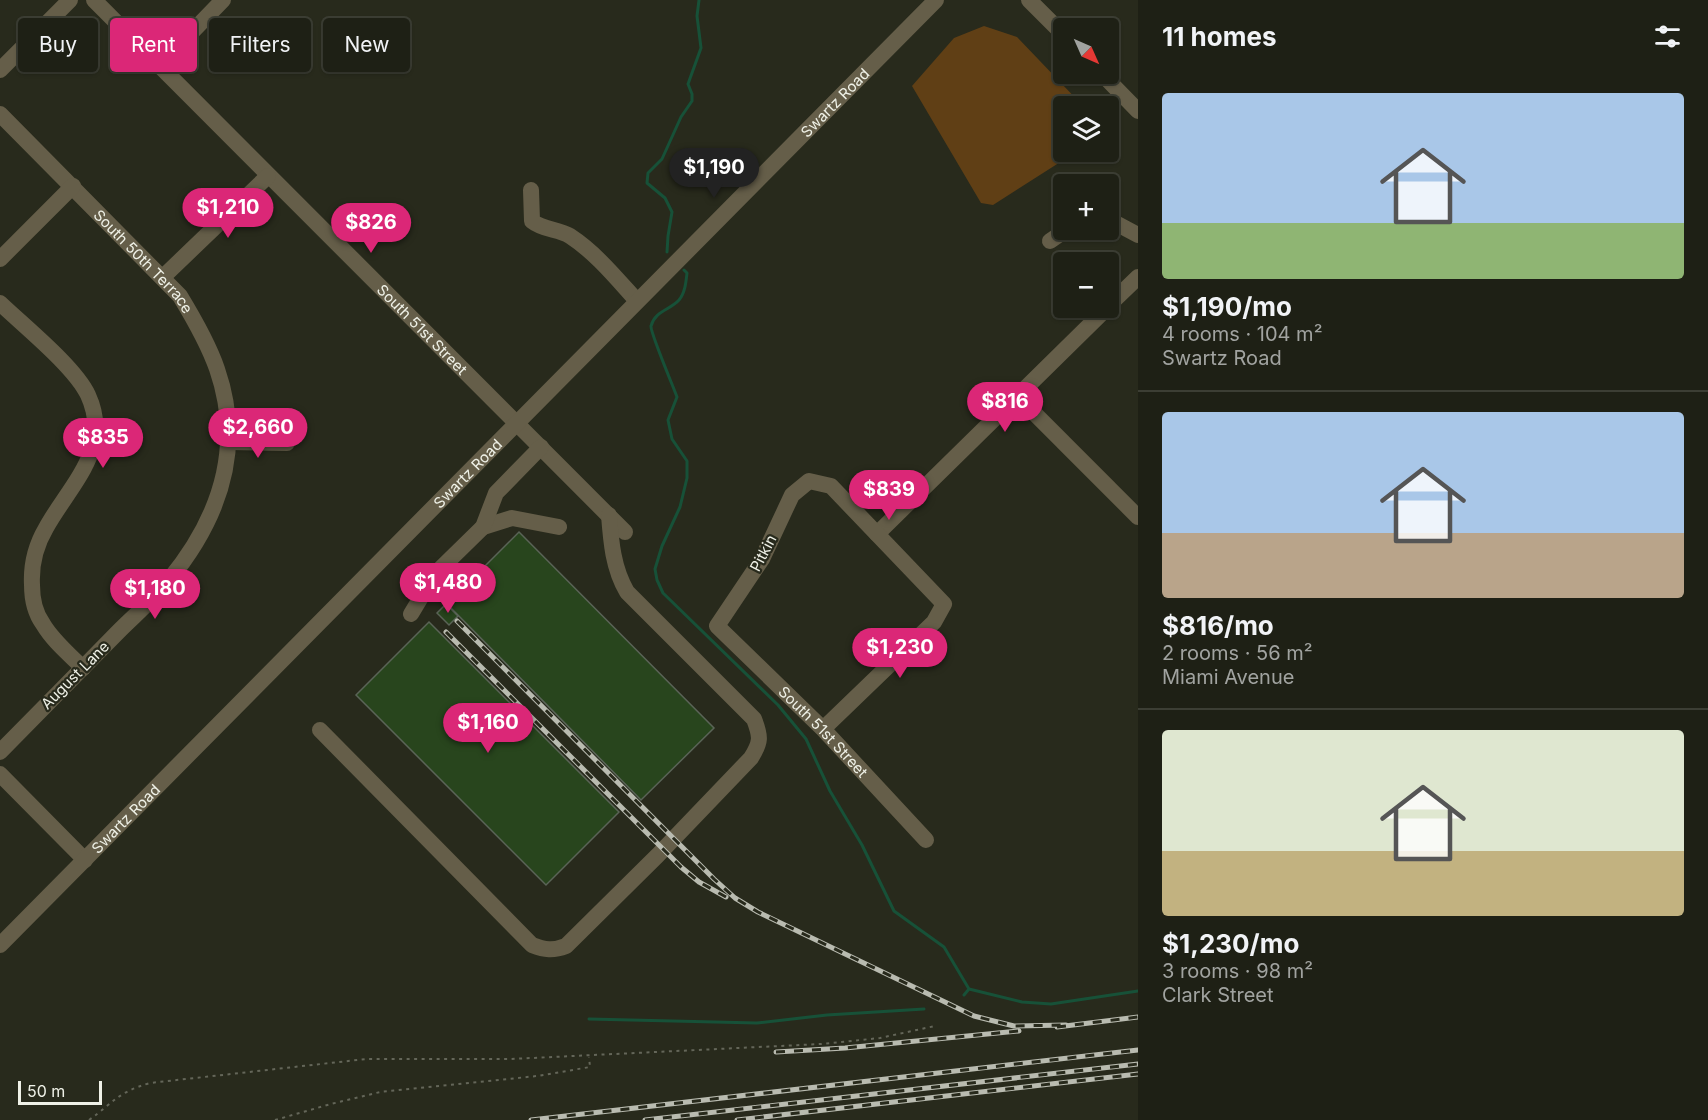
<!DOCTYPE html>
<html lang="en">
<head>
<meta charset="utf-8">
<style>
  body { margin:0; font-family:Inter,sans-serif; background:#2b2d22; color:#f1f3f6; height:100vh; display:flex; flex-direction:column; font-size:22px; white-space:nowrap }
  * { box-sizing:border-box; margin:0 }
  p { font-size:20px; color:#a1a3a0 }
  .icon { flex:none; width:33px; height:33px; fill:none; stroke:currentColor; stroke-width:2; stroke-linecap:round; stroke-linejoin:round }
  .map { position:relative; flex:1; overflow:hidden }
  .drawer { display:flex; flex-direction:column; background:#1e2015; width:570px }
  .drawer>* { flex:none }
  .guide { position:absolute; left:18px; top:18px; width:570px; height:54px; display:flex; gap:12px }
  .needle { width:39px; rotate:135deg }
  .tools { position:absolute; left:1053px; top:18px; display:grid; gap:12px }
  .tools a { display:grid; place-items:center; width:66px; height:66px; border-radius:6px; background:#1e2015; box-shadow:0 2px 4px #0004,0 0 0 2px #3c3e34; font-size:30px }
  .scale { position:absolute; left:18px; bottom:15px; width:84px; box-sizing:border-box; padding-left:6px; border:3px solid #eff1e7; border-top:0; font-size:16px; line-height:21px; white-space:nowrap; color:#eff1e7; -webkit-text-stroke:4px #282a1c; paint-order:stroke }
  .price { position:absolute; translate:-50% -51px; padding:0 14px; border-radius:21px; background:#db2777; color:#fff; font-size:20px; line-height:39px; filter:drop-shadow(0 2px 3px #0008) }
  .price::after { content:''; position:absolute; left:50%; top:36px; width:18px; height:14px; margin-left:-9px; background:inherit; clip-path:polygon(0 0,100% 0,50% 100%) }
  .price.current { background:#222; color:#fff }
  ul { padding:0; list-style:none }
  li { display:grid; align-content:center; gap:12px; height:318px; padding:0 24px }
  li+li { border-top:2px solid #3c3e34 }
  li span { display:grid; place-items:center; height:186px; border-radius:6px; color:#555 }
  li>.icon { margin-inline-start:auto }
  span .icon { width:108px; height:108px; fill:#fffc; stroke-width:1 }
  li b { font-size:26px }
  h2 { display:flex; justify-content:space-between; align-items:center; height:72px; padding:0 24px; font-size:26px }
  .chip { padding:0 21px; border-radius:6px; background:#1e2015; box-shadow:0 2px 4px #0004,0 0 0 2px #3c3e34; font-size:21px; line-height:54px }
  .chip.current { background:#db2777; color:#fff }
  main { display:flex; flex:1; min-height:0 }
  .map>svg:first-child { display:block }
  .green { fill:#603f15 }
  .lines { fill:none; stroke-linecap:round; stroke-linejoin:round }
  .stream { stroke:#175138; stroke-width:3 }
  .building { fill:#28451d; stroke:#5a6457; stroke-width:1.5 }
  .path { stroke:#646659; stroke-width:2; stroke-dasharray:3 4.5; stroke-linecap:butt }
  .minor { stroke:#655e49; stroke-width:16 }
  .rail-casing { stroke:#b9bbb0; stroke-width:5 }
  .rail { stroke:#282a1c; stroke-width:3; stroke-dasharray:9; stroke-linecap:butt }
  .labels { text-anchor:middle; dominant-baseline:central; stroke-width:4.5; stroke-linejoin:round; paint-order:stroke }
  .street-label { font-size:15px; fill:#eff1e7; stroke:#282a1c }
</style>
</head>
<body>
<main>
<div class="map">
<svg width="1138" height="1120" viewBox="0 0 1138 1120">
  <rect width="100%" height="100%" fill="#282a1c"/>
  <path class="green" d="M 984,26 L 1017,37 L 1083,106 L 1064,106 L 1064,152 L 1076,152 L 993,205 L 981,203 L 912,86 L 954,38 Z"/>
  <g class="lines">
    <path class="stream" d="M 667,252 L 668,236 L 672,212 L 665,198 L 647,183 L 648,173 L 662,159 L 681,117 L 692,101 L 692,94 L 688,84 L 701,48 L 697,16 L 699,0
      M 684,270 L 687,273 C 686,282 685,293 679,300 C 670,310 655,311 651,326 C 650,332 673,386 677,397 L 668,420 L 672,439 L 687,461 L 687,478 L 680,507 L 662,546 L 655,569 L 657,580 L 663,593 L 778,705 L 806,739 L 830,791 L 862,845 L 894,911 L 944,947 L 969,989 L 1022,1002 L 1051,1004 L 1138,991
      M 964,995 L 969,989
      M 589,1019 L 757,1023 L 827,1015 L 924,1009"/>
  </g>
  <path class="building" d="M 519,532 L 714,728 L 641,800 L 447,604 Z
    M 446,604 L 458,616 L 449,625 L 437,613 Z
    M 429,622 L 619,812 L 546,885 L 356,695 Z"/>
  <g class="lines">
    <path class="path" d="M 89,1120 C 114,1102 118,1092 150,1083 L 366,1059 L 511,1059 L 821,1044 L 880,1038 L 935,1026
      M 275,1120 L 331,1104 L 380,1092 L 537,1076 L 590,1067 L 589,1057"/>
    <g class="minor">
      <path id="s1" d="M 94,0 L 625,532"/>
      <path d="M 1029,0 L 1064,35"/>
      <path d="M 159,66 L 223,0"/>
      <path d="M 0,70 L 70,0"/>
      <path d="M 1102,74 L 1138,111"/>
      <path id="s2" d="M 0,114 L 180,296 C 194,319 208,343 217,369 C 244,447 220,518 169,580 C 154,599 135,615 118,632 C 79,672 39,712 0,752"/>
      <path d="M 531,190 L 532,221 C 543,230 558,229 570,236 C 596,253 617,279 637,301"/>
      <path d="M 1108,219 L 1138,235"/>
      <path d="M 1050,241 L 1066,230"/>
      <path d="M 0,259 L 73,186"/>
      <path d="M 163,277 L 268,176"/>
      <path d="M 0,303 C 24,326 75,367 88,395 C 113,449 69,486 46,528 C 36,545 31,566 32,585 C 32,598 35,613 43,624 C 53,641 69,654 83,668"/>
      <path d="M 1108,306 L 1138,277"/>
      <path d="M 1017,396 L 1138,517"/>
      <path d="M 229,442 L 287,443"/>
      <path d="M 483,527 L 512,518 L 559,527"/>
      <path d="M 877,534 L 1107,308"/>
      <path d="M 411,614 L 435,574 L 483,527 L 496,493 L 541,447"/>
      <path id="s3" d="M 823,729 L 934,622 L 944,604 L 831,486 L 809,481 L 792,495 L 762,559 L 717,626 L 823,729 L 926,840"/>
      <path d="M 320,730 L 532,945 C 545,950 553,951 566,946 L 658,855 L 751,758 C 761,742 761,737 754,719 L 627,592 C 613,568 611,542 609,515"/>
      <path d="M 0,774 L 85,860"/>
      <path id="s4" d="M 0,945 L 936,0"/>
    </g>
    <g class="rail-casing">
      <path id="rail" d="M 457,621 L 714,879 L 735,898 L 758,912 L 974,1016 L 1014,1026 L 1066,1025
        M 446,632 L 681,867 L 699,882 L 726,897
        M 1057,1027 L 1138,1017
        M 776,1052 L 845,1048 L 1019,1031
        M 531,1120 L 1138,1050
        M 645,1120 L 1138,1064
        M 737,1120 L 1138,1074"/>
    </g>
    <use href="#rail" class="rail"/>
  </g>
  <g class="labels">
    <g class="street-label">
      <text stroke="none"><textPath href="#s4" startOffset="1186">Swartz Road</textPath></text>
      <text stroke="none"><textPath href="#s2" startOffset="206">South 50th Terrace</textPath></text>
      <text stroke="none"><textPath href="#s1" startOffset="465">South 51st Street</textPath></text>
      <text stroke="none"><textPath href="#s4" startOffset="664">Swartz Road</textPath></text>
      <text transform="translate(763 553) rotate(-62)">Pitkin</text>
      <text transform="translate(75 675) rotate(-45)">August Lane</text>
      <text stroke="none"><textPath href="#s3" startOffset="684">South 51st Street</textPath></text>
      <text stroke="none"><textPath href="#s4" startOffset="178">Swartz Road</textPath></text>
    </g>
  </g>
</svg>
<div class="tools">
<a><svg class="needle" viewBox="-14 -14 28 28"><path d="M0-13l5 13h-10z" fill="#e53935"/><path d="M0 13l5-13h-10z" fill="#a1a3a0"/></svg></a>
<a><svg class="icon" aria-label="layers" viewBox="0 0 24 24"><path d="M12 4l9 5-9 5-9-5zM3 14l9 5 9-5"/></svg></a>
<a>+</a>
<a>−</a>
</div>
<div class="scale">50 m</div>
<b class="price current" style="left:714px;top:199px">$1,190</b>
<b class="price" style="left:228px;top:239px">$1,210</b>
<b class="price" style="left:371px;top:254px">$826</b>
<b class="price" style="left:1005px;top:433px">$816</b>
<b class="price" style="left:258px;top:459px">$2,660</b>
<b class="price" style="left:103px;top:469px">$835</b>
<b class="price" style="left:889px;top:521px">$839</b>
<b class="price" style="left:448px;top:614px">$1,480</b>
<b class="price" style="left:155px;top:620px">$1,180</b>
<b class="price" style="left:900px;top:679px">$1,230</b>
<b class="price" style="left:488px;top:754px">$1,160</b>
<div class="guide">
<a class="chip">Buy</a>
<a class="chip current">Rent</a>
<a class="chip">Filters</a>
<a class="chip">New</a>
</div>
</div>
<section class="drawer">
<h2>11 homes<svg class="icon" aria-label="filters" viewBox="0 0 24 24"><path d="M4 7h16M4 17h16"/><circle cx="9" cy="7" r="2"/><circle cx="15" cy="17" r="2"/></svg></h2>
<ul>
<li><span style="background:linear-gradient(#a9c7e8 70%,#8fb573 0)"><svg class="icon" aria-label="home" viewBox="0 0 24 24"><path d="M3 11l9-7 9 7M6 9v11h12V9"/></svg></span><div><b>$1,190/mo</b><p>4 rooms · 104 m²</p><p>Swartz Road</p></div></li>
<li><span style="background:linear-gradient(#a9c7e8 65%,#b9a48a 0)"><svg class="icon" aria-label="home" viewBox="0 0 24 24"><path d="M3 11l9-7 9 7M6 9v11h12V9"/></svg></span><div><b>$816/mo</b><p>2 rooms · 56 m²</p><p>Miami Avenue</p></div></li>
<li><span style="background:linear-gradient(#dfe7d0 65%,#c2b280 0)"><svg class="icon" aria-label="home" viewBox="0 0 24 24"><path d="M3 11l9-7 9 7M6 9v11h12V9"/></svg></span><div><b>$1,230/mo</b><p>3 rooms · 98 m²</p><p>Clark Street</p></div></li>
</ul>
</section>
</main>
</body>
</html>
